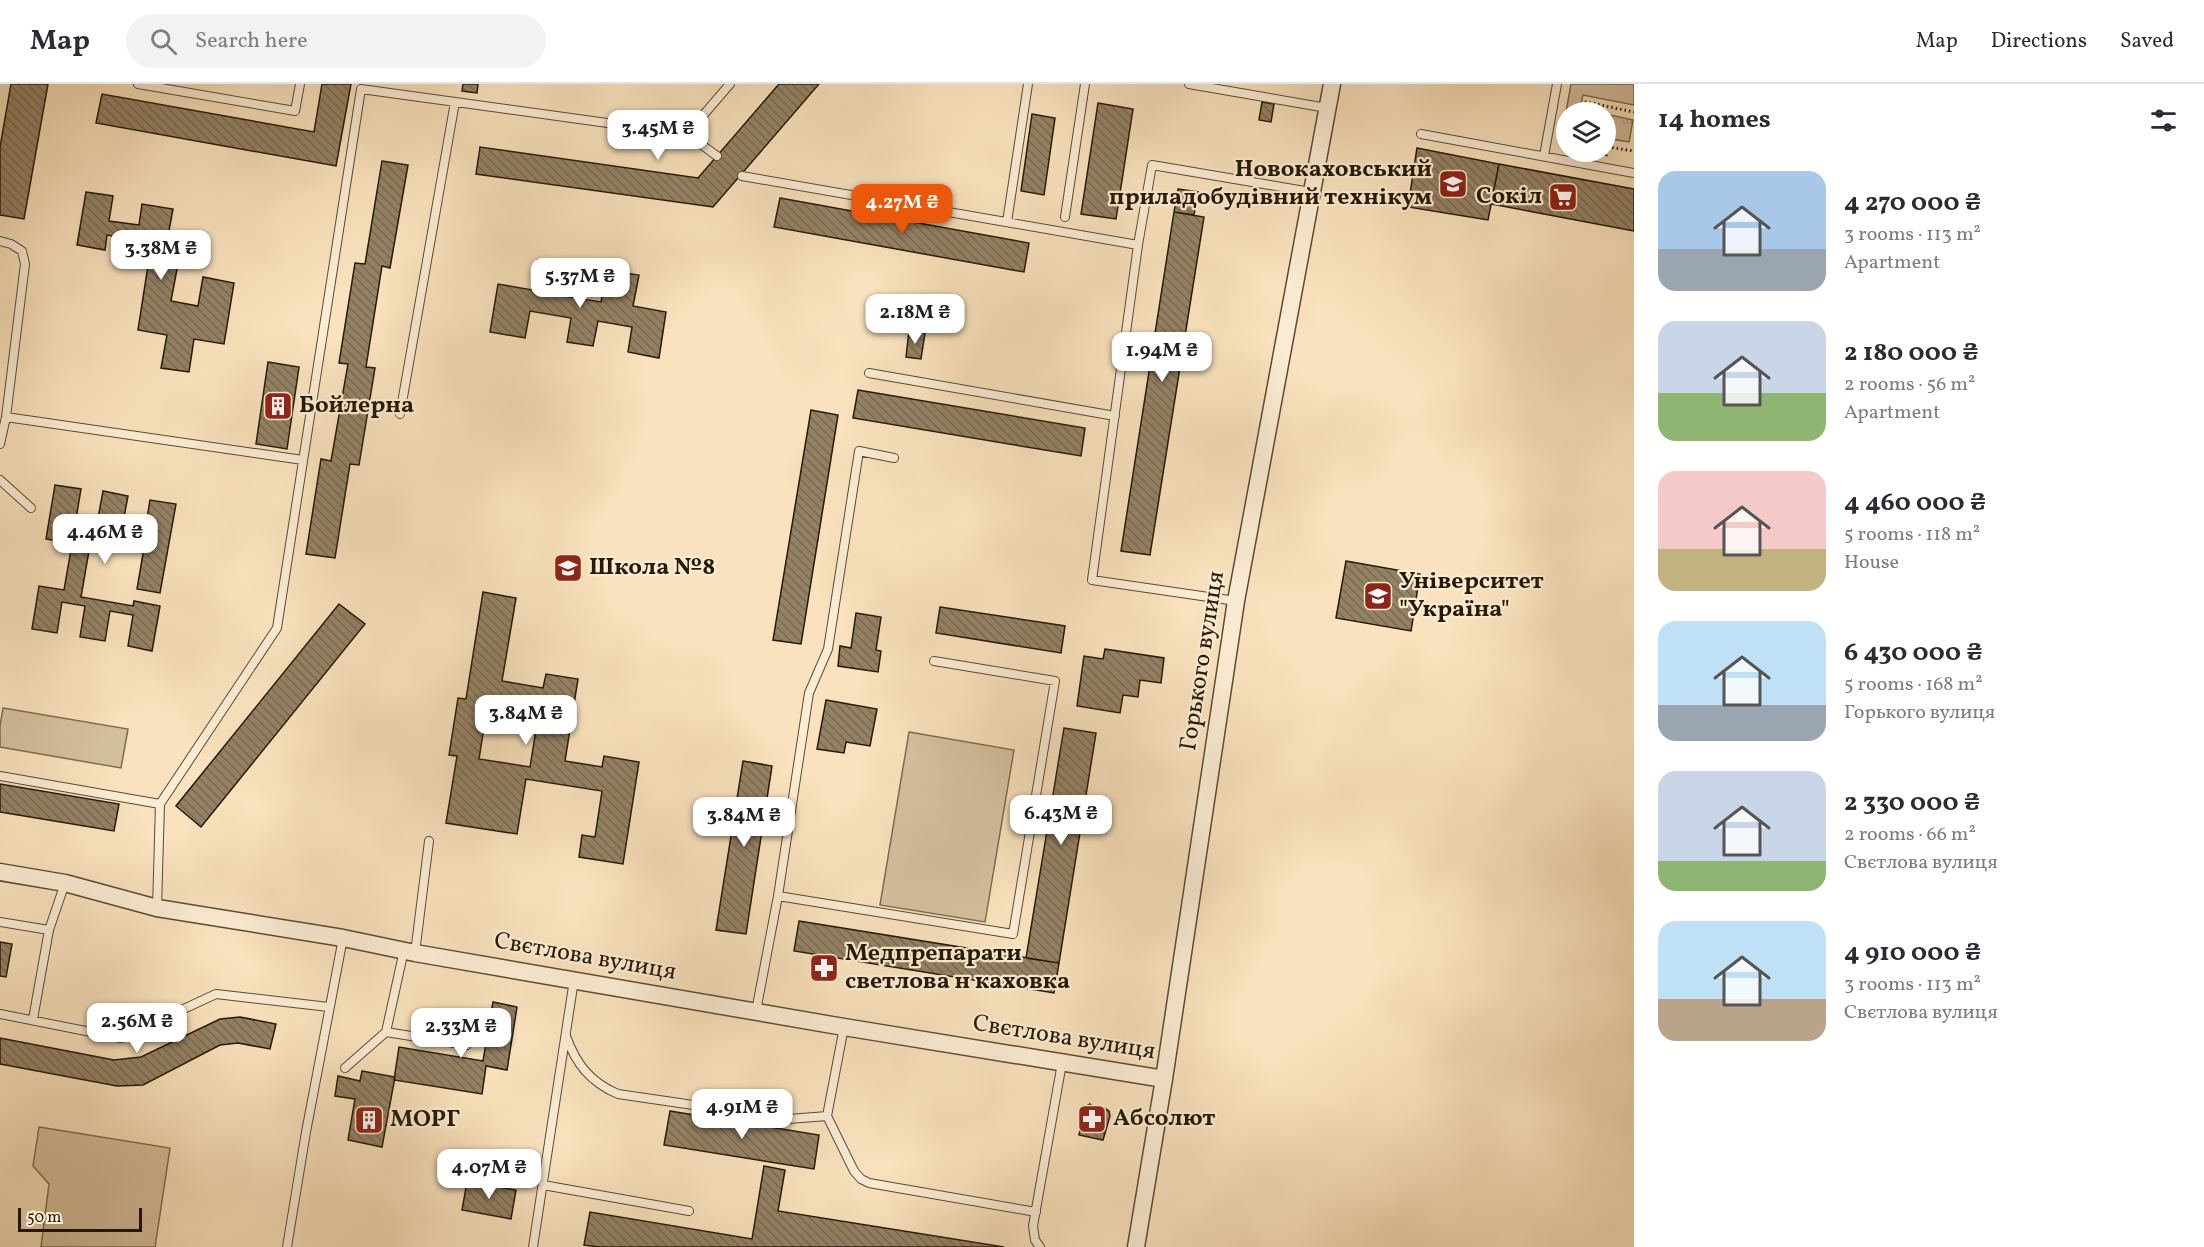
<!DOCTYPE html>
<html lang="en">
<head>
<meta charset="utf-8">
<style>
  body { margin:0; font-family:Vollkorn,serif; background:#f2f2f3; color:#2b2b33; height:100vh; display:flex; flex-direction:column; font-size:22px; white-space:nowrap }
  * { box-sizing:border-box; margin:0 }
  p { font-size:20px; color:#7c7c81 }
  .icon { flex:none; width:33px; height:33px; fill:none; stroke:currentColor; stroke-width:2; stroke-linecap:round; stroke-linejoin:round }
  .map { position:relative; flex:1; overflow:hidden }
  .drawer { display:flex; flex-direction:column; background:#fff; width:570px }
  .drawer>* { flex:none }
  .controls { position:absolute; left:1556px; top:18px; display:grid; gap:12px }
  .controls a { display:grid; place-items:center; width:60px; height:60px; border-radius:50%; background:#fff; box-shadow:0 6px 24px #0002; font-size:30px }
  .scale { position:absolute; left:18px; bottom:15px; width:124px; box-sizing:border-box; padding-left:6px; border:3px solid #261907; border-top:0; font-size:16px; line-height:21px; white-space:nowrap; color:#261907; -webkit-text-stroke:4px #fbecd4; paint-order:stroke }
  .price { position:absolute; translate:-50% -51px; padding:0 14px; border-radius:12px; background:#fff; color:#222; font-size:20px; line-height:39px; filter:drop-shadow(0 2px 3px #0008) }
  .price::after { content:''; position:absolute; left:50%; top:36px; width:18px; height:14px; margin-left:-9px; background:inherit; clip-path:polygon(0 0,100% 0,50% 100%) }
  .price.current { background:#ea580c; color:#fff }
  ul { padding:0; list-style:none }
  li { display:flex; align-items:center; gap:18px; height:150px; padding:0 24px }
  li span { display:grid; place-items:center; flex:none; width:168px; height:120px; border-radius:18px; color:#555 }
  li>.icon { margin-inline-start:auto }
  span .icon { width:72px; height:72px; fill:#fffc; stroke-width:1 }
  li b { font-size:26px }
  h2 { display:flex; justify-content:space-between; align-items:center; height:72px; padding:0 24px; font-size:26px }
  header { display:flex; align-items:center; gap:36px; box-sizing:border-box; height:84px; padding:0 30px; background:#fff; border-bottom:2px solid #e1e1e2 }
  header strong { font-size:28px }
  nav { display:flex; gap:33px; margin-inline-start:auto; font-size:21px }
  .search { width:420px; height:54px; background:#f2f2f3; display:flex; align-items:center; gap:15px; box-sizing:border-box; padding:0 21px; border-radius:33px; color:#7c7c81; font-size:22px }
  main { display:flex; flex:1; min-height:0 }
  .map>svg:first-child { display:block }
  .grass { fill:url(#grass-tufts); stroke:#7e6c52; stroke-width:1.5 }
  .green { fill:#d5c09e; stroke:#7e6c52; stroke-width:1.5 }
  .building { fill:url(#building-back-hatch); stroke:#261907; stroke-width:1.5; fill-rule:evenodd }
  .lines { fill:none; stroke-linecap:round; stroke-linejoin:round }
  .service-casing { stroke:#5b4b34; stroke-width:10 }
  .minor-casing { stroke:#5b4b34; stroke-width:19 }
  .path { stroke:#261907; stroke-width:3; stroke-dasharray:1.5 3; stroke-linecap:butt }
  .service { stroke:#fbecd4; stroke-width:8 }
  .minor { stroke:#fbecd4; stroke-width:16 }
  .labels { text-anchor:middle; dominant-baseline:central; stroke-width:4.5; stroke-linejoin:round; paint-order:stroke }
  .poi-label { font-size:24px; font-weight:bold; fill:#261907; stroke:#fbecd4; text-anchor:start }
  .street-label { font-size:24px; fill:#261907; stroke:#fbecd4 }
</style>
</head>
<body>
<header>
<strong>Map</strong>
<div class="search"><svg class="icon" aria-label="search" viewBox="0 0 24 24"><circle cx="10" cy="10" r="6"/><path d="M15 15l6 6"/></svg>Search here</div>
<nav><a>Map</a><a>Directions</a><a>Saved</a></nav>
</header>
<main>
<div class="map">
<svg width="1634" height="1163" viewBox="0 0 1634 1163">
  <defs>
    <pattern id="grass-tufts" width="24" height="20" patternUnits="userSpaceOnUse" patternTransform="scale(1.5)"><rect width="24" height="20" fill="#d5c09e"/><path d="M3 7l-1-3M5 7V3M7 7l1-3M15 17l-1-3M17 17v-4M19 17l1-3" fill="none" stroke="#b7a487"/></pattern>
    <pattern id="building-back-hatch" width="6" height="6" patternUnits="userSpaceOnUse" patternTransform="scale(1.5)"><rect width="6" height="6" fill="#948266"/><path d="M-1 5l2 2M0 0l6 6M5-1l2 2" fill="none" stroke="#796a52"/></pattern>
  </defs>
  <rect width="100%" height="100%" fill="#f9e2bd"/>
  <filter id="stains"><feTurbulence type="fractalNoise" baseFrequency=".00333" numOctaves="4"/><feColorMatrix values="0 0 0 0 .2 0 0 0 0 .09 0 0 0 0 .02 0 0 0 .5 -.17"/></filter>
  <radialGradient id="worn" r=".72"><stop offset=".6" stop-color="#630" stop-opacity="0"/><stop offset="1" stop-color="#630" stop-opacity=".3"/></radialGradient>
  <path class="grass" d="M 1605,30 L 1633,36 L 1629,58 L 1605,54 Z"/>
  <path class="green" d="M 1571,0 L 1634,0 L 1634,21 L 1583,11 L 1579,28 L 1566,28 Z
    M 3,624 L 128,645 L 121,684 L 0,663 L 0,642 Z
    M 909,648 L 1014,666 L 985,838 L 880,821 Z
    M 39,1043 L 170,1064 L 155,1163 L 41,1163 L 49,1100 L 33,1082 Z"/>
  <path class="building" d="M 11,0 L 48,0 L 24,135 L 0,131 L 0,63 Z
    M 322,0 L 351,0 L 336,82 L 96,39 L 102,10 L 314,48 Z
    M 463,0 L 478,0 L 477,9 L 462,7 Z
    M 779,0 L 819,0 L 713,123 L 476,90 L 480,63 L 698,94 Z
    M 1262,18 L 1274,20 L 1271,38 L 1259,36 Z
    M 1098,19 L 1133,25 L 1116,135 L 1081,130 Z
    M 1032,30 L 1055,34 L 1044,111 L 1021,107 Z
    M 1417,64 L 1499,80 L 1488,136 L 1408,123 Z
    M 382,77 L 408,81 L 390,184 L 382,182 L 366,283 L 375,284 L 359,381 L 350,380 L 335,474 L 306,470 L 321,375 L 331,377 L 348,280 L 339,279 L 355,179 L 365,180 Z
    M 1499,80 L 1634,105 L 1634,147 L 1491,120 Z
    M 1178,105 L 1198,108 L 1194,131 L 1174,128 Z
    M 86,108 L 113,112 L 109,137 L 139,141 L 142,120 L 173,125 L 168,152 L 180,154 L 177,169 L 166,167 L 164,178 L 178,180 L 171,217 L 198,222 L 203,193 L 234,199 L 224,260 L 194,255 L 189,288 L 161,284 L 167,251 L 138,246 L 149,175 L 133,172 L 136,156 L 107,151 L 105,166 L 77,161 Z
    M 780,114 L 1029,159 L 1024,188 L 774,143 Z
    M 1174,128 L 1204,133 L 1150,471 L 1121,467 Z
    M 537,176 L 568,181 L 563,212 L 601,218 L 606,186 L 639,191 L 633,222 L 666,228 L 659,274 L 628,268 L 632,243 L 598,237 L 593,262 L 567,258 L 571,234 L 530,227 L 525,254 L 490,248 L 498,200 L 532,206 Z
    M 909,247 L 925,249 L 921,275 L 906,273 Z
    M 268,278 L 299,283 L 287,365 L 256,360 Z
    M 858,306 L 1085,344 L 1081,372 L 853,334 Z
    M 811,326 L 838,331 L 801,560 L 773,556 Z
    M 55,401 L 81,405 L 75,441 L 96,445 L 103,407 L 128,412 L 121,449 L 144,453 L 150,416 L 176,420 L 160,509 L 137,505 L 144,464 L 91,455 L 81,513 L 133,522 L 134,517 L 160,522 L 152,567 L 128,562 L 133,531 L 110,527 L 105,557 L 80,553 L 85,522 L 62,518 L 57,549 L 32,545 L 39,502 L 64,506 L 72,460 L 46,455 Z
    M 1346,477 L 1420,490 L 1411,547 L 1336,534 Z
    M 483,508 L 516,514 L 502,597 L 543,604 L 546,590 L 578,595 L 565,677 L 602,683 L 604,672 L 639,678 L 623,780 L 579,773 L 582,751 L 595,753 L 602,707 L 526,695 L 517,750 L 446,739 L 457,672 L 449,671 L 458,614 L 466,615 ZM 488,619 L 539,627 L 530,683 L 479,675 Z
    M 339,520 L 365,540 L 201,743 L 176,722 Z
    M 940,523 L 1065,542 L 1061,569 L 936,549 Z
    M 856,529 L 881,533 L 876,566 L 881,567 L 878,588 L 838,582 L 840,562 L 851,564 Z
    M 1105,565 L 1164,574 L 1161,599 L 1140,596 L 1138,613 L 1123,611 L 1120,629 L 1077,622 L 1084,572 L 1103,575 Z
    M 826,616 L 877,625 L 870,662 L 846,658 L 844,669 L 817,665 Z
    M 1064,644 L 1096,649 L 1059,879 L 1026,874 Z
    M 743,677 L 772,682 L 746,850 L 716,846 Z
    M 0,700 L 119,720 L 114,747 L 0,728 Z
    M 799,837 L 1059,879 L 1054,909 L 794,867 Z
    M 0,858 L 12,860 L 6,893 L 0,892 Z
    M 493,918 L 517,923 L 507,986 L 486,982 L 482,1010 L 394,996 L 399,963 L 483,977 Z
    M 240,933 L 276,940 L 270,965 L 238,959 L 220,961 L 143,1001 L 117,1002 L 0,980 L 0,954 L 114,976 L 141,973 L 220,935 Z
    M 362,987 L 395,993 L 382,1063 L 348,1056 L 355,1015 L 335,1012 L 338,992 L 360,997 Z
    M 1090,1020 L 1094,1024 L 1104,1024 L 1109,1027 L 1110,1032 L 1103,1056 L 1079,1051 L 1081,1042 L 1079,1042 L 1083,1024 Z
    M 670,1027 L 819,1051 L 814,1085 L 664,1061 Z
    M 764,1082 L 785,1086 L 778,1127 L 1004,1163 L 599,1163 L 584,1161 L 590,1128 L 752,1155 Z
    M 467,1098 L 516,1106 L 511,1135 L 462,1126 Z"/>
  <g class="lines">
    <g class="service-casing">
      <path id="service" d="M 138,0 L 295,27 L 300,0
        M 1189,0 L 1327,24
        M 687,50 L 717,72
        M 1421,50 L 1634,89
        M 1544,72 L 1557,0
        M 742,92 L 1138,161 L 1152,81 L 1311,108
        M 1065,133 L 1085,0
        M 1007,138 L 1028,0
        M 0,157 L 11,160 L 22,167 L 25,180 L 6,333 L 0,360
        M 1138,161 L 1092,496 L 1236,517
        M 869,289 L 1115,332
        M 400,330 L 455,18
        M 6,333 L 303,376
        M 0,396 L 31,424
        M 0,692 L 160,720
        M 778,812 L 1013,850 L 1055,597 L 934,577
        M 157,824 L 160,720 L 277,544 L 361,5 L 687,50 L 730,0
        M 0,838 L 49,846
        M 415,869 L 429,757
        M 756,927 L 778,812 L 809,609 L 828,565 L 859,367 L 894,374
        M 0,930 L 121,954 L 216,910 L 329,923
        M 33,935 L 49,846 L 65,799
        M 844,943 L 827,1032 L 854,1087 L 861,1095 L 869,1099 L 1036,1128
        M 386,948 L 467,961
        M 566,952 C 576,980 590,998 618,1010 L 789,1035 L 827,1032
        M 345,984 L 386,948 L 404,866
        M 543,1101 L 689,1127
        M 287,1163 L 306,1048 L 343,854
        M 533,1163 L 574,896
        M 1040,1163 L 1035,1156 L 1033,1142 L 1062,979"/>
    </g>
    <g class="minor-casing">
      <path id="minor" d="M 0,788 L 65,799 L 157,824 L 343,854 L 415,869 L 844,943 L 1164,995
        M 1136,1163 L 1164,995 L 1236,517 L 1332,0"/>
    </g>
    <path class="path" d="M 1584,28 L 1586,18 L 1634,28
      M 1606,72 L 1608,63 L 1634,67"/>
    <use href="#service" class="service"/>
    <use href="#minor" class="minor"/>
  </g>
  <defs>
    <g id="university-square" transform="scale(1.5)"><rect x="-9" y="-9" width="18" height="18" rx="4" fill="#8f2418" stroke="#fbecd4"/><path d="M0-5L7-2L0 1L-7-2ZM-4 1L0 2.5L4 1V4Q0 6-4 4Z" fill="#fff"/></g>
    <g id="supermarket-square" transform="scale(1.5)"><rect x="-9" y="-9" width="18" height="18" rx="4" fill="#8f2418" stroke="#fbecd4"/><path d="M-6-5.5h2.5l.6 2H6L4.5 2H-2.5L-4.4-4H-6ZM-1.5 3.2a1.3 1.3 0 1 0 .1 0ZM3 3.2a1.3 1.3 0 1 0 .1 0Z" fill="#fff"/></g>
    <g id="building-square" transform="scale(1.5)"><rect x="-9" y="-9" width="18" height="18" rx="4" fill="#8f2418" stroke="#fbecd4"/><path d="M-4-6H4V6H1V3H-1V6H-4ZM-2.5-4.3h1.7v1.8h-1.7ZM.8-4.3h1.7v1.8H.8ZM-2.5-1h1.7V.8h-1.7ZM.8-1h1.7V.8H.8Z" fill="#fff"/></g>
    <g id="school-square" transform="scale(1.5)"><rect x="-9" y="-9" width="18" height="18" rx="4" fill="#8f2418" stroke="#fbecd4"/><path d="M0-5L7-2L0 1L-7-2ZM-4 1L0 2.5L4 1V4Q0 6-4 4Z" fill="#fff"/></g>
    <g id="pharmacy-square" transform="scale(1.5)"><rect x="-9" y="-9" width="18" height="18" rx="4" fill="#8f2418" stroke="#fbecd4"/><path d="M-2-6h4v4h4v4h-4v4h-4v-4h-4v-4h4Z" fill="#fff"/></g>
  </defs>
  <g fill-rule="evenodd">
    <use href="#university-square" x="1453" y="100"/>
    <use href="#supermarket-square" x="1563" y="113"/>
    <use href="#building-square" x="278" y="322"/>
    <use href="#school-square" x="568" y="484"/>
    <use href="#university-square" x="1378" y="512"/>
    <use href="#pharmacy-square" x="824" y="884"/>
    <use href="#pharmacy-square" x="1092" y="1035"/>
    <use href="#building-square" x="369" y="1036"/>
  </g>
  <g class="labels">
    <g class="poi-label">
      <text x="1432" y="86" text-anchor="end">Новокаховський<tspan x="1432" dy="28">приладобудівний технікум</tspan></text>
      <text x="1542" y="113" text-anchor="end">Сокіл</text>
      <text x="299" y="322">Бойлерна</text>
      <text x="589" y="484">Школа №8</text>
      <text x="1399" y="498">Університет<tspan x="1399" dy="28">"Україна"</tspan></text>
      <text x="845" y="870">Медпрепарати<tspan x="845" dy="28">светлова н каховка</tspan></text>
      <text x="1113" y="1035">Абсолют</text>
      <text x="390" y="1036">МОРГ</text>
    </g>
    <g class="street-label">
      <text transform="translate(1203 577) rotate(-81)">Горького вулиця</text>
      <text transform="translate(585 873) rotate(10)">Свєтлова вулиця</text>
      <text transform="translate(1064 954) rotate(9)">Свєтлова вулиця</text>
    </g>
  </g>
  <rect width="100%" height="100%" filter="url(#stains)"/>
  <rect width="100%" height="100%" fill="url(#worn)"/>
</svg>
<div class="controls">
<a><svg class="icon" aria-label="layers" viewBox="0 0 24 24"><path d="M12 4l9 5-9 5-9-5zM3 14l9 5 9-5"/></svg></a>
</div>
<div class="scale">50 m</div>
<b class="price" style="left:658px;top:77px">3.45M ₴</b>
<b class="price current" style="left:902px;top:151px">4.27M ₴</b>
<b class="price" style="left:161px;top:197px">3.38M ₴</b>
<b class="price" style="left:580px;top:225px">5.37M ₴</b>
<b class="price" style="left:915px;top:261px">2.18M ₴</b>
<b class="price" style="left:1162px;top:299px">1.94M ₴</b>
<b class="price" style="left:105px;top:481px">4.46M ₴</b>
<b class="price" style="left:526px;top:662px">3.84M ₴</b>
<b class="price" style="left:1061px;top:762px">6.43M ₴</b>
<b class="price" style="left:744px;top:764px">3.84M ₴</b>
<b class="price" style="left:137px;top:970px">2.56M ₴</b>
<b class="price" style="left:461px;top:975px">2.33M ₴</b>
<b class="price" style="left:742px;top:1056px">4.91M ₴</b>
<b class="price" style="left:489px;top:1116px">4.07M ₴</b>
</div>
<section class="drawer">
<h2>14 homes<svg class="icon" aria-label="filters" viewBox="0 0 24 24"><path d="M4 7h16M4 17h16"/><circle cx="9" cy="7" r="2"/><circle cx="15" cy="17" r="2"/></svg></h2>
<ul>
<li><span style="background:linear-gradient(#a9c7e8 65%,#9aa5b1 0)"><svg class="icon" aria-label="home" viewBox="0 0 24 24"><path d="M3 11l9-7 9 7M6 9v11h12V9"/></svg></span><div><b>4 270 000 ₴</b><p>3 rooms · 113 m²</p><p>Apartment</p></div></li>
<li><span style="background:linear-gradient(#c9d6e8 60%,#8fb573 0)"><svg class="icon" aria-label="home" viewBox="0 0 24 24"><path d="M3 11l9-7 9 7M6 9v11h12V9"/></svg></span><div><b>2 180 000 ₴</b><p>2 rooms · 56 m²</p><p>Apartment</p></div></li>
<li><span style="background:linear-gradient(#f6c9c9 65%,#c2b280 0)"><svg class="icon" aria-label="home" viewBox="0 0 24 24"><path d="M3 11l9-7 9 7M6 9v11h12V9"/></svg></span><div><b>4 460 000 ₴</b><p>5 rooms · 118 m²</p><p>House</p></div></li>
<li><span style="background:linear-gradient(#bfe0f5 70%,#9aa5b1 0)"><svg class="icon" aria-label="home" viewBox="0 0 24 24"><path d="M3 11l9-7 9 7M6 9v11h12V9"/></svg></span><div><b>6 430 000 ₴</b><p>5 rooms · 168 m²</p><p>Горького вулиця</p></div></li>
<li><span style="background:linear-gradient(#c9d6e8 75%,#8fb573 0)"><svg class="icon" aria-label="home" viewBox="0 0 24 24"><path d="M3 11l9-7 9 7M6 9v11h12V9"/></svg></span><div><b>2 330 000 ₴</b><p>2 rooms · 66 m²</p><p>Свєтлова вулиця</p></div></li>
<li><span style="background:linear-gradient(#bfe0f5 65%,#b9a48a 0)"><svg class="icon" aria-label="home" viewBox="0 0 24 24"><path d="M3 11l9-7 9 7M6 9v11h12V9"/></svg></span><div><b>4 910 000 ₴</b><p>3 rooms · 113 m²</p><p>Свєтлова вулиця</p></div></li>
</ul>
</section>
</main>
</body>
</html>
